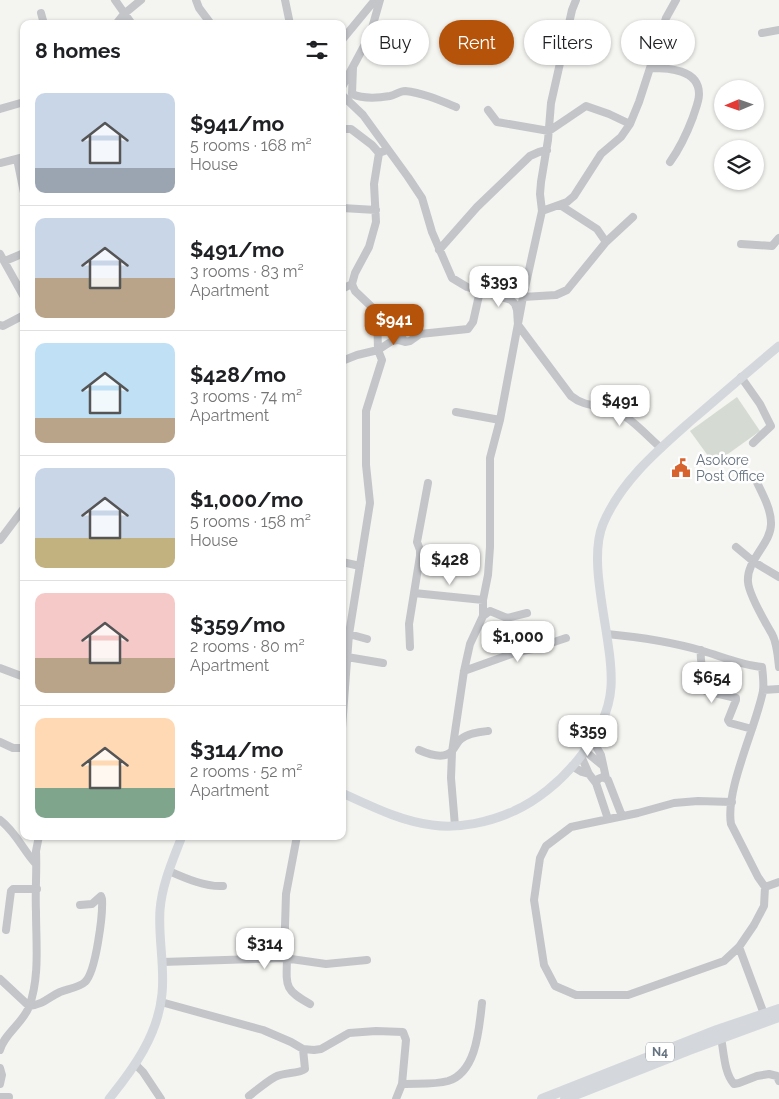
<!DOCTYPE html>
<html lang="en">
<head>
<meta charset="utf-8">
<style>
  body { margin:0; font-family:Raleway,sans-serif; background:#f6f6f6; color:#202124; height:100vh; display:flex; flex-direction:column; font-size:19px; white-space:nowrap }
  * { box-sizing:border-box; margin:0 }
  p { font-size:16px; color:#757577 }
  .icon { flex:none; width:28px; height:28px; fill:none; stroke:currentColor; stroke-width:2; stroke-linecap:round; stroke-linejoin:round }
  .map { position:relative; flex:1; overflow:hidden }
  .drawer { position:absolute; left:20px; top:20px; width:326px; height:820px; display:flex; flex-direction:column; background:#fff; border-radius:10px; box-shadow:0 1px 4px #0004 }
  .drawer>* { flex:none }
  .guide { position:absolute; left:361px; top:20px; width:342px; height:45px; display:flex; gap:10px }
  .needle { width:32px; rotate:268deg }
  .buttons { position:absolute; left:714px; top:80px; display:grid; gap:10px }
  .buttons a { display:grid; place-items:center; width:50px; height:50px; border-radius:50%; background:#fff; box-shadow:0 1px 4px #0004; font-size:25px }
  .price { position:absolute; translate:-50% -42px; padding:0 11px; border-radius:10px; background:#fff; color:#222; font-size:16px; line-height:32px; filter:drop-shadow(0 1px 2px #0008) }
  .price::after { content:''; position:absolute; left:50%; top:30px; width:15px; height:11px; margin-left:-8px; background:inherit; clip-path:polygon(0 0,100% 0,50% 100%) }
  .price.selected { background:#b45309; color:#fff }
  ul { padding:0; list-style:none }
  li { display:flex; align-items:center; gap:15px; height:125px; padding:0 15px }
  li+li { border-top:1px solid #e0e0e0 }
  li span { display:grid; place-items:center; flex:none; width:140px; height:100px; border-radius:10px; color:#555 }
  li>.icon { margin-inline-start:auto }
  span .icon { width:60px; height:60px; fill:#fffc; stroke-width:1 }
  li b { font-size:21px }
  h2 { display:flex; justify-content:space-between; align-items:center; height:60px; padding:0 15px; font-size:21px }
  .pill { padding:0 18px; border-radius:22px; background:#fff; box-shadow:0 1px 4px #0004; font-size:18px; line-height:45px }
  .pill.selected { background:#b45309; color:#fff }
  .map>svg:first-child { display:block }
  .garden { fill:#d5dbd2 }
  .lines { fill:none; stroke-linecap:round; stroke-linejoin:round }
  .minor { stroke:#c3c5c9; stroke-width:8 }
  .major { stroke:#d4d8dc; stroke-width:9 }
  .highway { stroke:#d4d8dc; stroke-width:10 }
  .labels { text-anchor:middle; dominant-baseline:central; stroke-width:5; stroke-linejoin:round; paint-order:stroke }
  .shield { fill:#fff; stroke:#939ca6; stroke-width:1 }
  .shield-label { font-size:12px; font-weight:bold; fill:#657280 }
  .poi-label { font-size:14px; fill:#657280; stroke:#fff; text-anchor:start }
</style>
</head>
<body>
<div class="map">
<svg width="779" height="1099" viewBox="0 0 779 1099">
  <rect width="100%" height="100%" fill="#f4f5f1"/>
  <path class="garden" d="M 737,397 L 760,431 L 714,464 L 690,431 Z"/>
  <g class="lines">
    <path class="minor" d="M 115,0 L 132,24
      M 196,0 L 199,8 L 211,24
      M 285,0 L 290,24
      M 41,13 L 44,24
      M 116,24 L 124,14 L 141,0
      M 762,33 L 779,30
      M 342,40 L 375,0
      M 353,67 L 352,94 C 363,99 378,98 390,96 C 395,95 400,91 405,91 C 423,93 439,100 456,107
      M 650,68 L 666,18 L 676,0
      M 342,87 L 370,35 L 380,0
      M 342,95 L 363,115 L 408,177 L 422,198 L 432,232 L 452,278 L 467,287 L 511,300 L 515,304 L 517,310 L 518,325 L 571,396 C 585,407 595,404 611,409 C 629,415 647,436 661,448
      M 0,109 L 24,102
      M 488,110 L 497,122 L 549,131 L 586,106 L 609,114 L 630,124
      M 342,129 L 351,129 L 372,145 L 379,153
      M 17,159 L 24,193
      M 0,163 L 24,157
      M 342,208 L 376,210
      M 542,211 L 567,202 L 574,196 L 601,154 L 621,137 L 630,124 L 639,102 L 650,68 C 668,68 699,69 699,94 C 699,102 695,110 693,117 C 687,133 680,148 670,162
      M 606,242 L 633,217
      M 741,244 L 772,246 L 779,238
      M 439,250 L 477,207 L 530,156 L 539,152 L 547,150
      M 0,254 L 24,297
      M 5,261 L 24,253
      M 342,289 L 352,284
      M 523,297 L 556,295 L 567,290 L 606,242 L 597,229 L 560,205
      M 377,312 C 382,316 390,319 395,323 C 400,330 399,335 405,342 L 410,341 L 420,334 L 468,329 L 473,322 L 480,291
      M 0,325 L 3,326 L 24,315
      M 342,361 L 357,355 L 378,350 L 392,341 L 398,340 L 405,342
      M 741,377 L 760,404 L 771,426 L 753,443
      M 456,412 L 500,420
      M 754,476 C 760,490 771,507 771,523 C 772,543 746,560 748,582 C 749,595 765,622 772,634 C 777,643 778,657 779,667
      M 0,540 L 24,508
      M 736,547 L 754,562 L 779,577
      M 342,562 L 360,566
      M 414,593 L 483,600
      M 483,616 L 490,611 L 507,618 L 527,613
      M 342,630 L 349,634 L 367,639
      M 607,634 C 639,637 672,642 703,651 C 723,657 741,665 762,667 C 763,675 764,683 763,691 C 756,727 725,790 731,824 L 758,877 L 765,887 L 779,882
      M 410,647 L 409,624 L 420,556 L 420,550 L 417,542 L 428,483
      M 701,650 C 699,664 706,677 706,691 L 736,698 L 736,700 L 728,720 L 730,723 L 752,729
      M 347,657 L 383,663
      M 0,668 L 24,677
      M 464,671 L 517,652 L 533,649 L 566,638
      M 763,690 L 779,689
      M 342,728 L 349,634 L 370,503 L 366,465 L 366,411 L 382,360 L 378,350 L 377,312 L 355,291 L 352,284 L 355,273 L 369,247 L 376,222 L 374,184 L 379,153 L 387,150
      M 593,741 L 601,755 L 606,778
      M 0,742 L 13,748 L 24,748
      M 419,750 C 428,754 444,760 452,751 C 455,748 457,742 461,739 C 468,733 479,732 488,731
      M 585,751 L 602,765
      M 581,756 L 589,774 L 596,783
      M 572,766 L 582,772 L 589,774
      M 732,802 L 698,801 L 674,803 L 638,813 L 585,824 L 571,827 L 546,846 L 540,858 L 534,900 L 544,965 L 555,986 L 576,995 L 628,995 L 724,961 L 739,947 L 754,925 L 764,906 L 765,887
      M 608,819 L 596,783 L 598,779 L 603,777 L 608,780 L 622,816
      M 0,820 C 16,832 23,850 36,864
      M 455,826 L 451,778 L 452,752 L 464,671 L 470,644 L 483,616 L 483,600 L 488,575 L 490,547 L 490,458 L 500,420 L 523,297 L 542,211 L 540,194 L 541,182 L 548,140 L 551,103 L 572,10 L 576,0
      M 169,871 C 185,878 205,887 223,886
      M 6,930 L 11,891 L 13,889 L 37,889
      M 739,947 L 764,1014
      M 284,958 L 286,894 L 297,836
      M 287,959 C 286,987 285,990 310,1004
      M 162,962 L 284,958 L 326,964 L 367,960
      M 0,979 L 29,1006 C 45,1004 47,998 60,992 C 68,989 80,987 85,982 C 96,972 103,914 102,899 L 101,896 L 92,904 L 80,905
      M 161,1002 L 263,1030 L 291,1042 L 303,1049 L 314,1050 L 321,1049 L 349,1033 L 376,1031 L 403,1032 L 406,1040 L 402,1084 L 396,1099
      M 721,1038 C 724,1052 724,1073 734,1084 L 739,1083 L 757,1076 L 769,1074 L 777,1076 L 779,1081
      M 0,1050 C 4,1034 22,1024 29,1007 C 40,977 36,943 36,912 C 35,891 37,871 36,851 L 39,836
      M 136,1065 L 143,1072 L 161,1099
      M 0,1068 L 2,1075 L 0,1084
      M 402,1084 C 416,1083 434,1085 448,1081 C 477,1072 479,1028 482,1003
      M 249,1096 C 257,1090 266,1082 275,1077 C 284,1072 299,1074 305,1069 L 303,1049
      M 0,1097 L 9,1097"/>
    <path class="major" d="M 342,793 C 371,806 400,821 432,825 C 459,829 490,822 514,811 C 558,792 608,735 611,687 C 614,640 586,565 603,524 C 621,481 658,450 692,420 C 721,395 750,370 779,346
      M 109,1099 C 134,1068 158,1035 162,994 C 165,966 158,938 160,910 C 162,884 173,860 182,836"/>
    <path class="highway" d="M 542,1099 L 717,1030 L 779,1009
      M 565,1099 L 689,1050 L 779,1017"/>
  </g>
  <defs>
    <g id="civic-bare" transform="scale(1.5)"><path d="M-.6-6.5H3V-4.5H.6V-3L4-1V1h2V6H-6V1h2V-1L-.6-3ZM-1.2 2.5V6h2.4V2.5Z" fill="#d7632e" stroke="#fff" stroke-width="2.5" paint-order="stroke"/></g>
  </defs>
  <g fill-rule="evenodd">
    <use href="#civic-bare" x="681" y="468"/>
  </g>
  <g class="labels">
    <rect class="shield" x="646" y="1042.5" width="28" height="19" rx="4"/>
    <g class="shield-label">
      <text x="660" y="1052">N4</text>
    </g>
    <g class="poi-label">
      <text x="696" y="460">Asokore<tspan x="696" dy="16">Post Office</tspan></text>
    </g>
  </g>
</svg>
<div class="buttons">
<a><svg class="needle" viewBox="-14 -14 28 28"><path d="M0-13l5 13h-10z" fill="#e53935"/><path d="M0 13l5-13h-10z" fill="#757577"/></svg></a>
<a><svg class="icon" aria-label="layers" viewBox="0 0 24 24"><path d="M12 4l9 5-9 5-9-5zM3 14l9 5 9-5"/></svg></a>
</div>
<b class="price" style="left:499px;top:308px">$393</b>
<b class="price selected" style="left:394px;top:346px">$941</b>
<b class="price" style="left:620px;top:427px">$491</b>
<b class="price" style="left:450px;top:586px">$428</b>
<b class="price" style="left:518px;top:663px">$1,000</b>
<b class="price" style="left:712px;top:704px">$654</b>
<b class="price" style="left:588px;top:757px">$359</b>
<b class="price" style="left:265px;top:970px">$314</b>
<div class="guide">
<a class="pill">Buy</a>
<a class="pill selected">Rent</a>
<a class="pill">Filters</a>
<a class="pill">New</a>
</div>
<section class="drawer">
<h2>8 homes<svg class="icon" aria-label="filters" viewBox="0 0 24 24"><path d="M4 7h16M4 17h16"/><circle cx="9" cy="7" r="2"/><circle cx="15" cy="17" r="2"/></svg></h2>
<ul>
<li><span style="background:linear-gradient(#c9d6e8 75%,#9aa5b1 0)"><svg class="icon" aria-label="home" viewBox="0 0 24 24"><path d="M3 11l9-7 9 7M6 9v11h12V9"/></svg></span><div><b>$941/mo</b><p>5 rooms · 168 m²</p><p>House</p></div></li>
<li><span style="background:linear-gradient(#c9d6e8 60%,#b9a48a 0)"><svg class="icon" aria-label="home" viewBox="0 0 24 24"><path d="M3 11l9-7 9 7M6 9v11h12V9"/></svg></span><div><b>$491/mo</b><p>3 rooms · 83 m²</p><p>Apartment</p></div></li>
<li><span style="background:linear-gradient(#bfe0f5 75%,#b9a48a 0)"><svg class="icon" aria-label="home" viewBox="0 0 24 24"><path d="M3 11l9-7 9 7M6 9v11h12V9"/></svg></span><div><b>$428/mo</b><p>3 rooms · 74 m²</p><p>Apartment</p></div></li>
<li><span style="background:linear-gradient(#c9d6e8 70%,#c2b280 0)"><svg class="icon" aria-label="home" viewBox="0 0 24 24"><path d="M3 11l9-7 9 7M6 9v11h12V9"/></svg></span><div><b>$1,000/mo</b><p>5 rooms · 158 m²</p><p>House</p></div></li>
<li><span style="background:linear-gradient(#f6c9c9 65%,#b9a48a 0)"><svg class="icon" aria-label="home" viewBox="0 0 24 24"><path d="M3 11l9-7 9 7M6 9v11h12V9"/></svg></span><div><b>$359/mo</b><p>2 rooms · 80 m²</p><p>Apartment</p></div></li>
<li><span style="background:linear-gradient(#ffd9b3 70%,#7fa58c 0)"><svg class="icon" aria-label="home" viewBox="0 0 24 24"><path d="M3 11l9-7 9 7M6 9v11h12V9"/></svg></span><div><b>$314/mo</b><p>2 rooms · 52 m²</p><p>Apartment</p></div></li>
</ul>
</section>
</div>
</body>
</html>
